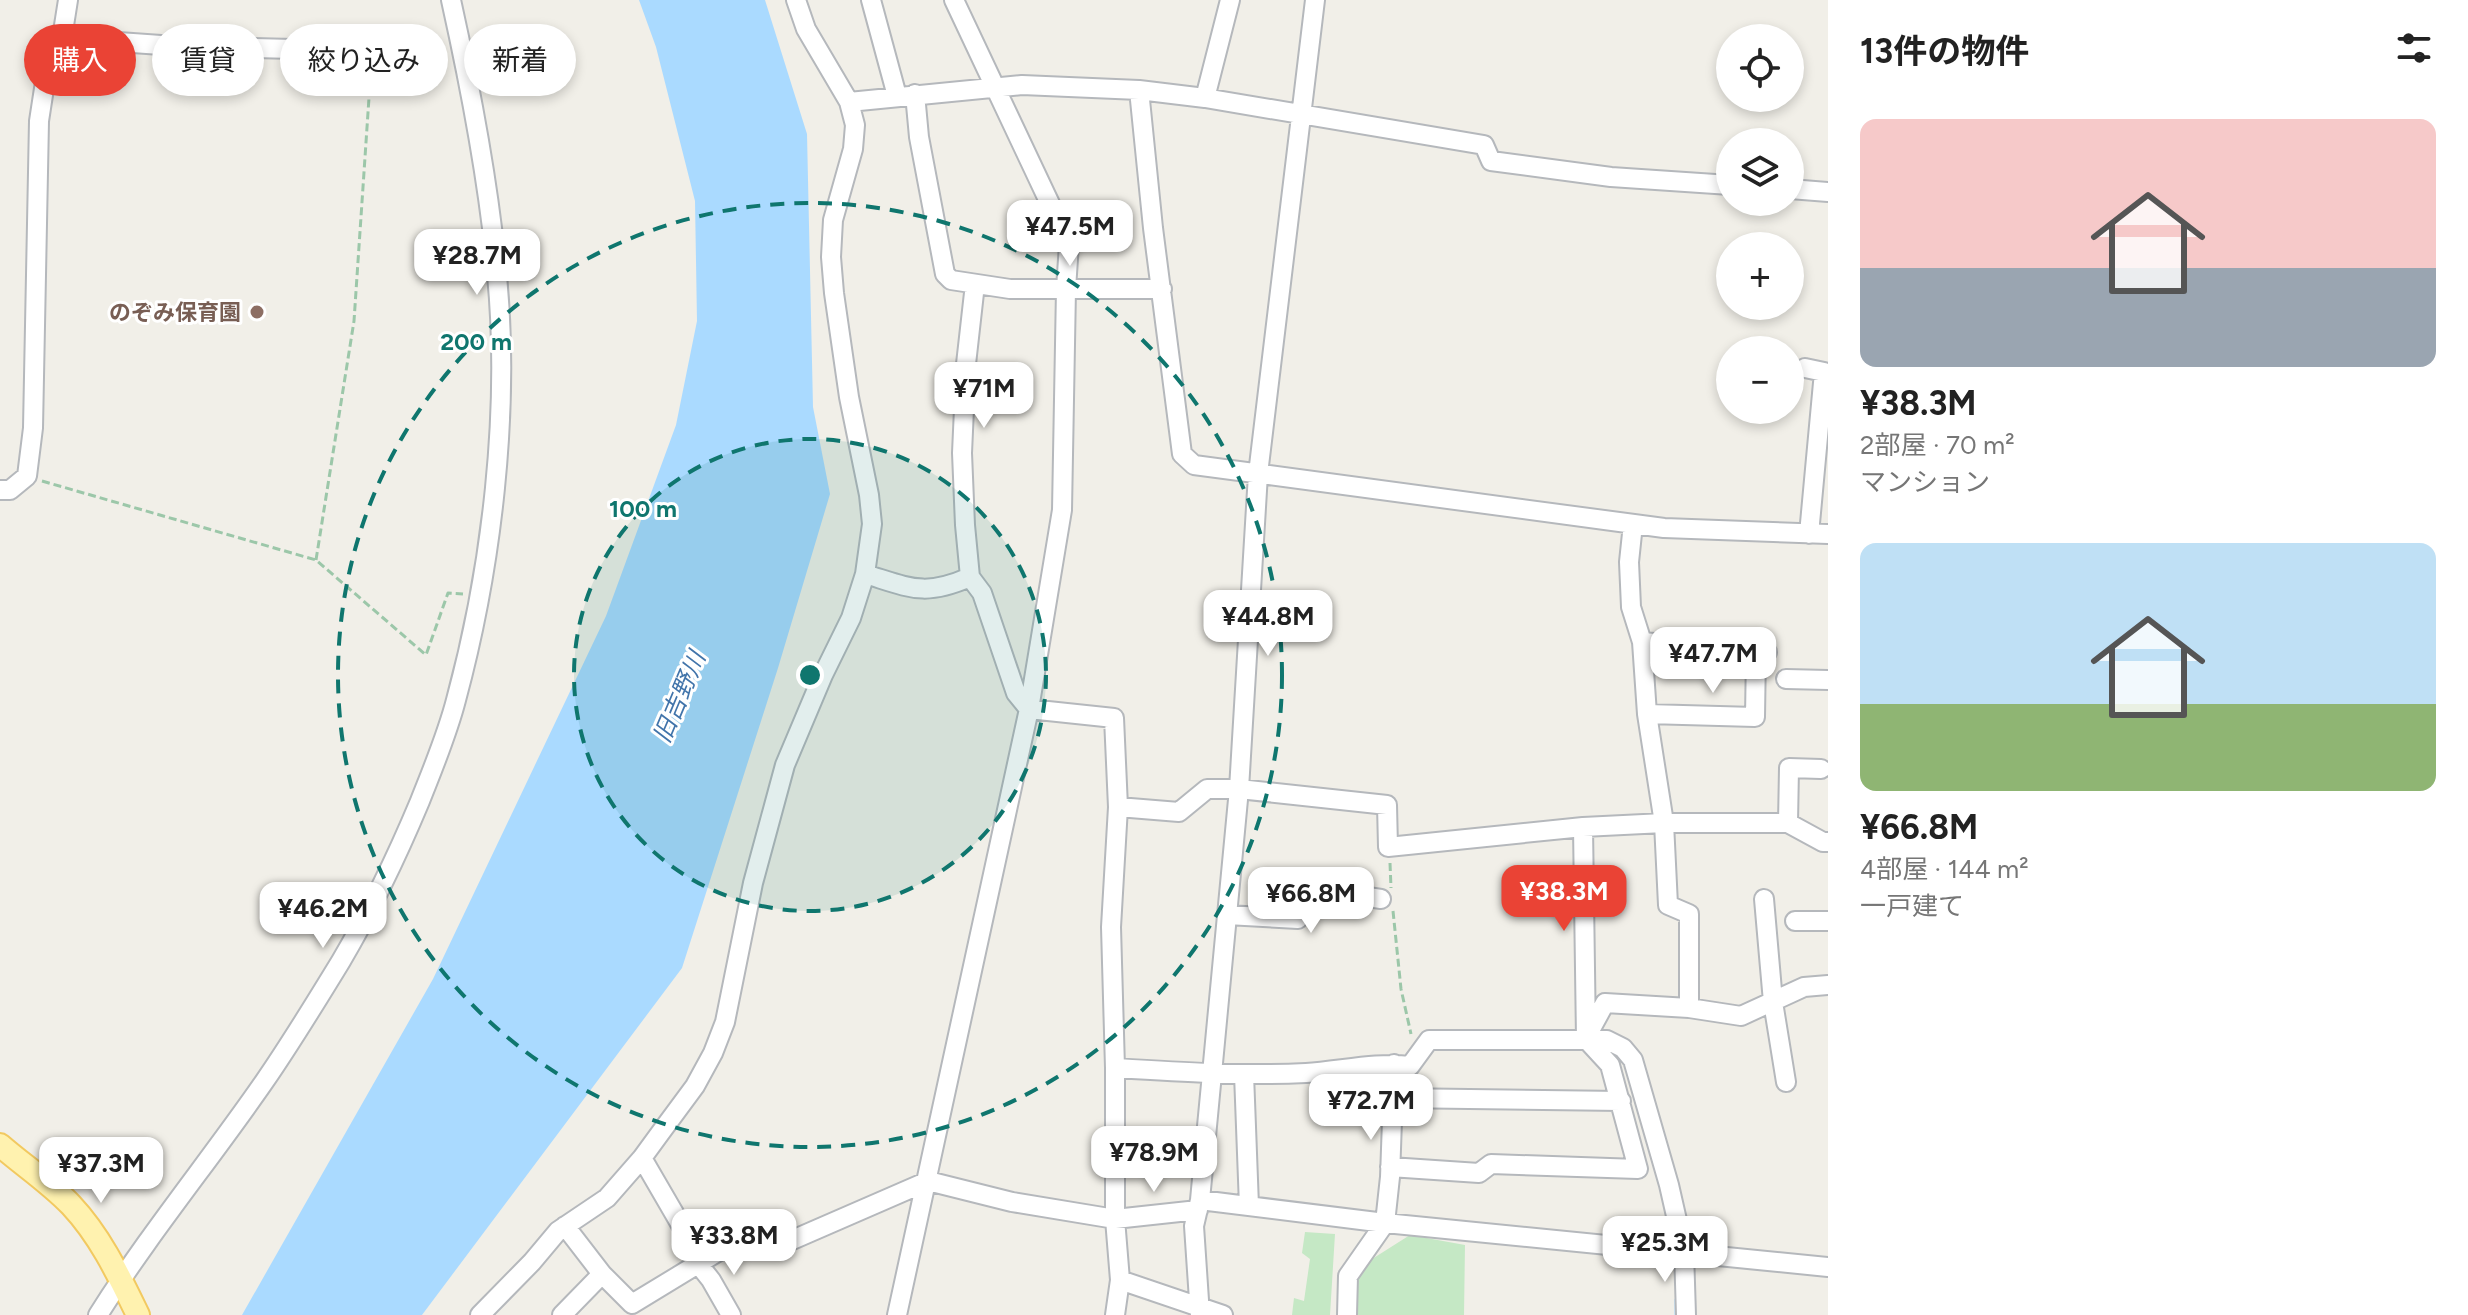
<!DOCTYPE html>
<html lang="ja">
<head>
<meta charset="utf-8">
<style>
  body { margin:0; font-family:Figtree,"Noto Sans JP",sans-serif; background:#f2f2f2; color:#222; height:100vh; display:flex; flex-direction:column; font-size:30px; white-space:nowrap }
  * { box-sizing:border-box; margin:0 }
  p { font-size:26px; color:#767676 }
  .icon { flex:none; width:44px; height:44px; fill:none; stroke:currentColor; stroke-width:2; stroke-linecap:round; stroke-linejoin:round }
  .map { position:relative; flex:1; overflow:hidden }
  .details { display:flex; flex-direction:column; background:#fff; width:640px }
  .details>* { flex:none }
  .guide { position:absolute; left:24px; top:24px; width:760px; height:72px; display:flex; gap:16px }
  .tools { position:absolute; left:1716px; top:24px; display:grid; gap:16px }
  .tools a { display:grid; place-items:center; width:88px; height:88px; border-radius:50%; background:#fff; box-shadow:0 4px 12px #0003; font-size:40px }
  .price { position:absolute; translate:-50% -68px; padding:0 18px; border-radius:16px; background:#fff; color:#222; font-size:26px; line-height:52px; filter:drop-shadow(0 2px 4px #0008) }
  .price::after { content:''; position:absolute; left:50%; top:48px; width:24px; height:18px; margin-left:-12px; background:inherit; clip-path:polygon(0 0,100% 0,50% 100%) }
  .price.current { background:#ea4335; color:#fff }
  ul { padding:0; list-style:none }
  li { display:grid; align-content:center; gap:16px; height:424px; padding:0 32px }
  li span { display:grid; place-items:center; height:248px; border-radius:16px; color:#555 }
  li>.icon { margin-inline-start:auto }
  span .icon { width:144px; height:144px; fill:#fffc; stroke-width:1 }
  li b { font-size:34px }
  h2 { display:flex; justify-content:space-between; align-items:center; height:96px; padding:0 32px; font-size:34px }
  .chip { padding:0 28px; border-radius:36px; background:#fff; box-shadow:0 4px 12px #0003; font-size:28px; line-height:72px }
  .chip.current { background:#ea4335; color:#fff }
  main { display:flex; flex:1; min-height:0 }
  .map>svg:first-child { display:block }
  .green { fill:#c5e8c5 }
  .water { fill:#aadaff }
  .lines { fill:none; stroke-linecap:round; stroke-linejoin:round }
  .stream { stroke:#aadaff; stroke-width:5 }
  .minor-casing { stroke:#b5b8bc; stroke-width:22 }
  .major-casing { stroke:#f2c960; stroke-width:26 }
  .path { stroke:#9cc7a9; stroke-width:3; stroke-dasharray:8 4; stroke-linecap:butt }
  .minor { stroke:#fff; stroke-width:18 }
  .major { stroke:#fff2af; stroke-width:22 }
  .ring { fill:none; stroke:#0f766e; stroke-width:4; stroke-dasharray:14 10 }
  .education-dot { fill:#8d6e63; stroke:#fff; stroke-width:3 }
  .labels { text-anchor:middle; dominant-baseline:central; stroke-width:6; stroke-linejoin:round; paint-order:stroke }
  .education-label { font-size:22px; font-weight:bold; fill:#785e54; stroke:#fff; text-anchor:end }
  .water-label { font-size:24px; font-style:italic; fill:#4174aa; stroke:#fff }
  .centre { fill:#0f766e; stroke:#fff; stroke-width:4 }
  .ring-label { font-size:24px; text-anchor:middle; font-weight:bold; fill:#0f766e; stroke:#fff; stroke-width:6; stroke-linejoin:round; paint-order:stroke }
</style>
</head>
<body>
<main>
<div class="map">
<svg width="1828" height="1315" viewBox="0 0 1828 1315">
  <rect width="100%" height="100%" fill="#f1efe8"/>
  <path class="green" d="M 1305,1232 L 1335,1234 L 1330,1315 L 1292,1315 L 1294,1298 L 1304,1301 L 1310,1259 L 1302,1253 Z
    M 1410,1235 L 1465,1245 L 1464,1315 L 1353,1315 L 1354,1281 L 1361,1266 Z"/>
  <path class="water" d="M 639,0 L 765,0 L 807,134 L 813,407 L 830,494 L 778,668 L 682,968 L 422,1315 L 242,1315 L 433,979 L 606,616 L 676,425 L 697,321 L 695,201 L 656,47 Z"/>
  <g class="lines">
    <path class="stream" d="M 1677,1315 L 1677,1300"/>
    <g class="minor-casing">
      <path id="minor" d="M 871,0 L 897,96
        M 62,38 L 175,46 L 372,51
        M 1139,90 L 1153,228 L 1182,454 L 1194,465 L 1664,528 L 1828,534
        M 915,94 L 919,137 L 945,274 L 951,280 L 1010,289 L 1162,289
        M 1205,98 L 1230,0
        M 849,102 L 1022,85 L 1139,90 L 1205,98 L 1484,145 L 1491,161 L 1611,177 L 1730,185
        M 1790,189 L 1828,192
        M 975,284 L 966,364 L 962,453 L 965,525 L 970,577 L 982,593 L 1016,693 L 1029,709 L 1114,718 L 1118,807 L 1111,927 L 1115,1068 L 1115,1219 L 1120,1280 L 1115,1315
        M 1805,368 L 1824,372 L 1809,534
        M 0,490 L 10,490 L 27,476 L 33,428 L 39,121 L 47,69 L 62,38 L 68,0
        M 1633,524 L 1629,562 L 1631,607 L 1642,642 L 1647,714 L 1664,823 L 1668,905 L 1689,914 L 1689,1008
        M 865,574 C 911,588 924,597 970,577
        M 1642,642 L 1767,652
        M 1786,679 L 1828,680
        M 1647,714 L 1755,717 L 1756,652
        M 1118,807 L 1179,812 L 1207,789 L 1239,789 L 1387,805 L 1388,847 L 1583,827 L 1664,823 L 1788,823 L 1823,842 L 1828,842
        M 1788,823 L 1789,768 L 1821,769
        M 1764,899 L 1773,1002 L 1786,1082
        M 1227,915 L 1298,919 L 1301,887 L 1381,899
        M 1795,921 L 1828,921
        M 1587,1036 L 1605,1003 L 1689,1008 L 1741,1016 L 1804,987 L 1828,985
        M 1115,1068 C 1179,1072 1242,1076 1306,1073 C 1340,1071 1375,1062 1410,1066 L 1429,1040 L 1607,1040 L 1623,1048 L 1633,1060 L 1669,1185 L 1684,1251 L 1686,1315
        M 1244,1074 L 1249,1206
        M 1394,1098 L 1621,1101
        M 642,1158 L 703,1263
        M 1390,1167 L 1479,1173 L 1491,1164 L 1638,1169 L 1610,1065 L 1586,1039 L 1583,827
        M 1200,1200 L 1385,1223 L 1828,1267
        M 565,1226 L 602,1274
        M 699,1265 L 711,1280 L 731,1315
        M 1120,1280 L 1223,1315
        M 98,1315 C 149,1234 210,1160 264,1082 C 291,1043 316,1002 341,961 C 371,910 397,856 420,801 C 433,768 447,735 456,700 C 492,567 510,412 497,275 C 489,183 471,90 451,0
        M 480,1315 L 532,1262 L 558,1231 L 607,1198 L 642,1158 L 661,1132 L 695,1086 L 713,1053 L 725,1022 L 753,883 L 785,765 L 823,675 L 851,618 L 865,574 L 872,524 L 869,495 L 849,397 L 834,293 L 831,257 L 833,220 L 853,149 L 855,125 L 849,102 L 806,29 L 796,0
        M 562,1315 L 602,1274 L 632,1304 L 757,1228 L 790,1241 L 928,1181 L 1012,1202 L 1115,1219 L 1198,1210
        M 897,1315 L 1029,709 L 1062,510 L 1066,289 L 1069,244 L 954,0
        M 1200,1315 L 1194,1226 L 1200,1200 L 1239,789 L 1258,474 L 1315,0
        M 1347,1315 L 1348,1276 L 1385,1223 L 1390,1177 L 1394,1064"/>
    </g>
    <g class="major-casing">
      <path id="major" d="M 0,1145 C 23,1165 50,1183 71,1205 C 101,1237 119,1276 138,1315"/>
    </g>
    <path class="path" d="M 42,481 L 316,560 L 426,655 L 448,593 L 463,594
      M 316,560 L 354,321 L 371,68
      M 1390,863 L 1391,888
      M 1393,911 L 1401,989 L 1411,1034"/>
    <use href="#minor" class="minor"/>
    <use href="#major" class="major"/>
  </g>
  <circle cx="810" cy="675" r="236" fill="#0f766e" fill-opacity=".12"/>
  <g class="ring">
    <circle cx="810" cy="675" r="236"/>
    <circle cx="810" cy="675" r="472"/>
  </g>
  <circle class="education-dot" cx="257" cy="312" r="8"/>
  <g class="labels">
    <g class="education-label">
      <text x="241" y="312">のぞみ保育園</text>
    </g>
    <g class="water-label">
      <text transform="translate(679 697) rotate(-67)">旧吉野川</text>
    </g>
  </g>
  <circle cx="810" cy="675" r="12" class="centre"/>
  <g class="ring-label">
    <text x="476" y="350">200 m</text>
    <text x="643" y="517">100 m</text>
  </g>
</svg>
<div class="tools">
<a><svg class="icon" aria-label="locate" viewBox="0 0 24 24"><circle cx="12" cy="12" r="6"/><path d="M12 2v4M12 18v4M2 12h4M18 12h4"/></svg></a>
<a><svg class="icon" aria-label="layers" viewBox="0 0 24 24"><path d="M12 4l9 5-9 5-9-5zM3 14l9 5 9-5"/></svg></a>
<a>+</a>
<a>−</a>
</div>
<b class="price" style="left:1070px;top:268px">¥47.5M</b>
<b class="price" style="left:477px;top:297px">¥28.7M</b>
<b class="price" style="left:984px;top:430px">¥71M</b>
<b class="price" style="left:1268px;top:658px">¥44.8M</b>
<b class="price" style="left:1713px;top:695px">¥47.7M</b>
<b class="price current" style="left:1564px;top:933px">¥38.3M</b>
<b class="price" style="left:1311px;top:935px">¥66.8M</b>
<b class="price" style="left:323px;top:950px">¥46.2M</b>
<b class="price" style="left:1371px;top:1142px">¥72.7M</b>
<b class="price" style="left:1154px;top:1194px">¥78.9M</b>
<b class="price" style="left:101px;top:1205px">¥37.3M</b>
<b class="price" style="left:734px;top:1277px">¥33.8M</b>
<b class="price" style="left:1665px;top:1284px">¥25.3M</b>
<div class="guide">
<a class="chip current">購入</a>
<a class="chip">賃貸</a>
<a class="chip">絞り込み</a>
<a class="chip">新着</a>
</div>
</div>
<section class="details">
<h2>13件の物件<svg class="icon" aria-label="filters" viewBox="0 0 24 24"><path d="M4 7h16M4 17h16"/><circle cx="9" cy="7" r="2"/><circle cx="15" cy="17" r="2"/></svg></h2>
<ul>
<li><span style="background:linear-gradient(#f6c9c9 60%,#9aa5b1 0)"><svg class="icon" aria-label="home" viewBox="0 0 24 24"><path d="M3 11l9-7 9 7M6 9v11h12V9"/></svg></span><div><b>¥38.3M</b><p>2部屋 · 70 m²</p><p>マンション</p></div></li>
<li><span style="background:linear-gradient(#bfe0f5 65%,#8fb573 0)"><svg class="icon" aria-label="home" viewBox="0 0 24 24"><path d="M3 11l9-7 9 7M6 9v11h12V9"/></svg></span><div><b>¥66.8M</b><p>4部屋 · 144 m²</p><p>一戸建て</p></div></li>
</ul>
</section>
</main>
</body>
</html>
